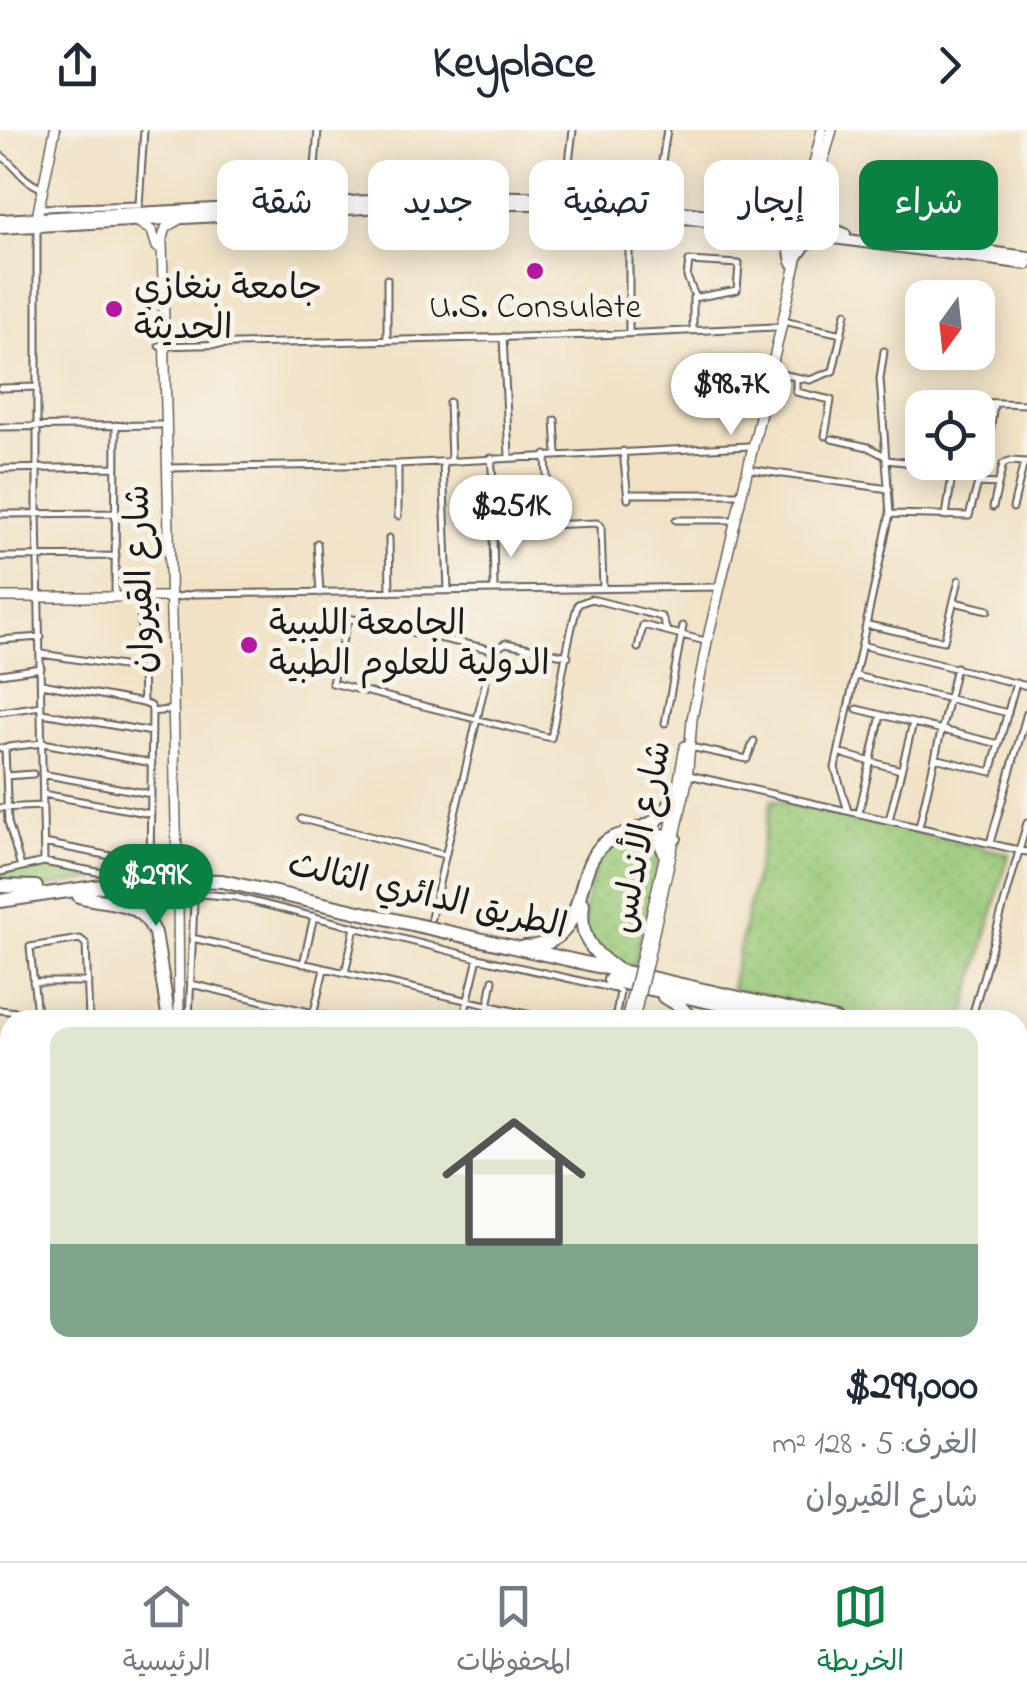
<!DOCTYPE html>
<html lang="ar">
<head>
<meta charset="utf-8">
<style>
  body { margin:0; font-family:"Indie Flower","Playpen Sans Arabic",sans-serif; background:#f6f6f7; color:#1f2937; direction:rtl; height:100vh; display:flex; flex-direction:column; font-size:38px; white-space:nowrap }
  * { box-sizing:border-box; margin:0 }
  p { font-size:32px; color:#747a83 }
  .icon { flex:none; width:55px; height:55px; fill:none; stroke:currentColor; stroke-width:2; stroke-linecap:round; stroke-linejoin:round }
  .map { position:relative; flex:1; overflow:hidden; direction:ltr }
  .drawer { position:absolute; left:0px; top:880px; width:1028px; height:552px; display:flex; flex-direction:column; background:#fff; border-radius:30px 30px 0 0; box-shadow:0 5px 25px #0003; direction:rtl }
  .drawer>* { flex:none }
  .banner { position:absolute; left:30px; top:30px; width:968px; height:90px; direction:rtl; display:flex; gap:20px }
  .needle { width:65px; rotate:195deg }
  .tools { position:absolute; left:905px; top:150px; display:grid; gap:20px }
  .tools a { display:grid; place-items:center; width:90px; height:90px; border-radius:20px; background:#fff; box-shadow:0 5px 25px #0003; font-size:50px }
  .price { position:absolute; translate:-50% -85px; padding:0 22px; border-radius:35px; background:#fff; color:#222; font-size:32px; line-height:65px; filter:drop-shadow(0 2px 5px #0008) }
  .price::after { content:''; position:absolute; left:50%; top:60px; width:30px; height:22px; margin-left:-15px; background:inherit; clip-path:polygon(0 0,100% 0,50% 100%) }
  .price.active { background:#0b8043; color:#fff }
  ul { padding:0; list-style:none }
  li { display:grid; align-content:center; gap:20px; height:530px; padding:0 50px }
  li+li { border-top:2px solid #e0e1e3 }
  li span { display:grid; place-items:center; height:310px; border-radius:20px; color:#555 }
  li>.icon { margin-inline-start:auto }
  span .icon { width:180px; height:180px; fill:#fffc; stroke-width:1 }
  li b { font-size:42px }
  .tag { padding:0 35px; border-radius:20px; background:#fff; box-shadow:0 5px 25px #0003; font-size:35px; line-height:90px }
  .tag.active { background:#0b8043; color:#fff }
  header { display:flex; justify-content:space-between; align-items:center; height:130px; padding:0 50px; background:#fff; font-size:45px; font-weight:800 }
  .dock { display:flex; justify-content:space-around; align-items:center; height:140px; border-top:2px solid #e0e1e3; background:#fff; font-size:28px; color:#747a83 }
  .dock a { display:grid; justify-items:center; gap:5px }
  .dock .active { color:#0b8043 }
  .map>svg:first-child { display:block }
  .grass { fill:url(#grass-dots); stroke:#5a724a; stroke-width:2.5 }
  .park { fill:#99c978; stroke:#5a724a; stroke-width:2.5 }
  .lines { fill:none; stroke-linecap:round; stroke-linejoin:round }
  .street-casing { stroke:#676158; stroke-width:9 }
  .secondary-casing { stroke:#676158; stroke-width:12 }
  .primary-casing { stroke:#676158; stroke-width:14 }
  .highway-casing { stroke:#676158; stroke-width:16 }
  .street { stroke:#fff; stroke-width:5 }
  .secondary { stroke:#fff; stroke-width:9 }
  .primary { stroke:#fff; stroke-width:10 }
  .highway { stroke:#fff; stroke-width:12 }
  .secondary-bridge-casing { stroke:#676158; stroke-width:12; stroke-linecap:butt }
  .secondary-bridge { stroke:#fff; stroke-width:9 }
  .poi-dot { fill:#b5179e; stroke:#f7f3e8; stroke-width:4 }
  .labels { text-anchor:middle; dominant-baseline:central; stroke-width:10; stroke-linejoin:round; paint-order:stroke }
  .poi-label { font-size:35px; fill:#1c1c1c; stroke:#f7f3e8; text-anchor:start }
  .street-label { font-size:35px; fill:#1c1c1c; stroke:#f7f3e8 }
</style>
</head>
<body>
<header><svg class="icon" aria-label="forward" viewBox="0 0 24 24"><path d="M9 5l7 7-7 7"/></svg>Keyplace<svg class="icon" aria-label="share" viewBox="0 0 24 24"><path d="M12 15V3M7 8l5-5 5 5M5 13v7h14v-7"/></svg></header>
<div class="map">
<svg width="1027" height="1431" viewBox="0 0 1027 1431">
  <defs>
    <pattern id="grass-dots" width="8" height="8" patternUnits="userSpaceOnUse" patternTransform="scale(2.5)"><rect width="8" height="8" fill="#99c978"/><path d="M2 2h.1M6 6h.1" fill="none" stroke="#83ac67" stroke-width="1.8" stroke-linecap="round"/></pattern>
  </defs>
  <rect width="100%" height="100%" fill="#f7f3e8"/>
  <filter id="ink" filterUnits="userSpaceOnUse"><feTurbulence type="fractalNoise" baseFrequency=".01" numOctaves="2"/><feDisplacementMap in="SourceGraphic" scale="20" xChannelSelector="R" yChannelSelector="G"/><feConvolveMatrix kernelMatrix="1 2 1 2 8 2 1 2 1" color-interpolation-filters="sRGB"/></filter>
  <filter id="wash" filterUnits="userSpaceOnUse"><feTurbulence type="fractalNoise" baseFrequency=".0048" numOctaves="4" result="noise"/><feDisplacementMap in="SourceGraphic" scale="40" xChannelSelector="R" yChannelSelector="G"/><feGaussianBlur stdDeviation="2.25" result="paint"/><feColorMatrix in="noise" values="0 0 0 0 0 0 0 0 0 0 0 0 0 0 0 0 0 1.4 0 .05"/><feComposite in="paint" operator="in"/></filter>
  <g filter="url(#wash)">
    <rect width="100%" height="100%" fill="#f1e2c6"/>
    <path class="grass" d="M 772,669 L 1009,724 L 963,890 L 869,890 L 731,858 Z
      M 628,710 L 654,713 L 660,724 L 634,838 C 613,832 596,823 586,802 C 580,786 592,740 602,726 C 609,717 618,714 628,710 Z"/>
    <path class="park" d="M 36,735 L 101,748 L 0,764 L 0,744 Z"/>
  </g>
  <g filter="url(#ink)">
    <g class="lines">
      <g class="street-casing">
        <path id="street" d="M 0,25 C 18,36 18,48 41,58
          M 565,65 L 573,0
          M 312,73 L 318,0
          M 139,75 L 144,0
          M 655,76 L 667,0
          M 38,78 L 139,75
          M 37,96 L 37,384 L 44,732
          M 387,149 L 387,209
          M 783,191 L 842,204
          M 693,199 L 693,168 L 737,160 L 739,134 L 689,131 L 687,147 L 695,166
          M 629,203 L 629,82
          M 503,207 L 509,326
          M 159,216 L 597,205 L 776,197
          M 771,242 L 810,250 L 833,241 L 846,183
          M 796,249 L 796,262 L 831,270 L 825,306
          M 0,258 L 37,257
          M 948,271 L 1027,274
          M 449,272 L 451,331
          M 555,290 L 557,324
          M 0,297 L 160,295
          M 832,309 L 868,317 L 885,326
          M 623,321 L 628,369
          M 546,325 L 549,394
          M 987,327 L 994,273
          M 491,328 L 495,376
          M 886,330 L 933,335
          M 443,332 L 448,460
          M 398,334 L 398,386
          M 169,338 L 398,334 L 749,316
          M 0,339 L 116,337
          M 748,339 L 889,359
          M 628,364 L 738,364
          M 993,377 L 1003,334 L 1009,331 L 1027,332
          M 1013,378 L 1024,332
          M 0,384 L 116,383
          M 890,384 L 969,386 L 978,353 L 998,354
          M 946,386 L 954,332
          M 676,390 L 733,390
          M 389,408 L 390,462
          M 317,413 L 320,463
          M 0,427 L 116,426
          M 494,460 L 493,397 L 597,393 L 601,396 L 603,458
          M 115,467 L 116,295
          M 140,467 L 143,573
          M 173,468 L 194,464 L 719,457
          M 954,472 L 988,480
          M 868,495 L 944,511 L 959,450
          M 0,510 L 41,507
          M 865,516 L 1027,556
          M 638,518 L 643,495 L 705,511
          M 41,524 L 122,536
          M 568,526 L 506,513 L 493,520 L 348,488 L 332,553 L 551,608 C 560,564 565,517 578,474 L 591,469 L 662,487 L 667,501
          M 0,544 L 41,538
          M 856,546 L 1008,583
          M 42,554 L 143,573 L 151,576 L 152,582 L 168,580
          M 857,579 L 999,614
          M 0,582 L 41,576
          M 42,583 L 152,602
          M 665,593 L 683,496
          M 690,617 L 747,629 L 754,611
          M 0,618 L 43,613 L 152,633
          M 5,618 L 8,692 L 21,737
          M 839,623 L 901,640
          M 935,628 L 991,642 L 1016,553
          M 42,644 L 151,664
          M 689,645 L 1027,722
          M 6,646 L 33,644
          M 43,664 L 151,684
          M 0,678 L 43,676
          M 848,681 L 835,638 L 890,384 L 880,249 L 884,221
          M 859,683 L 881,585
          M 301,689 L 445,725
          M 889,690 L 913,593
          M 919,697 L 956,537
          M 44,713 L 152,734
          M 990,713 L 1027,583
          M 0,742 L 44,732 L 108,744 L 150,738 L 152,582
          M 431,788 L 493,520
          M 192,808 L 553,890
          M 303,834 L 314,786
          M 345,843 L 355,797
          M 33,852 L 88,852
          M 191,854 L 343,890
          M 488,877 L 493,850
          M 0,880 L 85,890
          M 37,885 L 30,817 L 80,809 L 86,814 L 89,890
          M 189,890 L 194,771 L 201,764 L 235,767 L 478,828 L 616,859 L 620,862 L 615,890
          M 312,890 L 324,839
          M 463,890 L 478,828
          M 971,890 L 1027,693
          M 0,946 L 10,948
          M 1018,951 L 1027,953
          M 1018,994 L 1027,996
          M 1018,1037 L 1027,1039
          M 1018,1109 L 1027,1069
          M 10,1115 L 10,1136
          M 0,1160 L 10,1160
          M 1018,1165 L 1027,1124
          M 1018,1171 L 1027,1173
          M 0,1207 L 10,1207
          M 1018,1246 L 1027,1248
          M 0,1253 L 10,1253
          M 10,1278 L 1,1282 L 2,1320 L 10,1323
          M 1018,1303 L 1027,1305
          M 0,1349 L 10,1348
          M 1018,1353 L 1027,1355
          M 1018,1396 L 1027,1398
          M 18,1422 L 18,1431
          M 53,1422 L 53,1431
          M 81,1422 L 81,1431
          M 109,1422 L 109,1431
          M 137,1422 L 137,1431
          M 193,1422 L 193,1431
          M 466,1422 L 495,1426 L 507,1431
          M 536,1422 L 543,1431
          M 950,1422 L 986,1431
          M 170,1431 L 170,1422
          M 305,1431 L 305,1422
          M 423,1431 L 424,1422
          M 589,1431 L 593,1422
          M 633,1431 L 637,1422
          M 676,1431 L 680,1422
          M 847,1431 L 848,1422
          M 899,1431 L 906,1422"/>
      </g>
      <g class="secondary-casing">
        <path id="secondary" d="M 807,63 L 822,0
          M 37,87 L 55,0
          M 801,90 L 806,92 L 832,0
          M 138,92 L 152,101 L 157,117
          M 0,467 L 170,467
          M 177,734 L 162,111 L 166,98 L 178,90
          M 178,767 L 179,890
          M 640,833 L 669,707 L 685,616
          M 647,834 L 687,651 L 692,589 L 707,512 L 801,113 L 796,112
          M 626,890 L 632,866
          M 634,890 L 639,867
          M 185,1422 L 185,1431
          M 502,1431 L 504,1422"/>
      </g>
      <g class="primary-casing">
        <path id="primary" d="M 812,68 C 811,92 825,96 845,104
          M 631,75 L 813,99
          M 0,90 L 467,66 L 565,68 L 614,73
          M 787,93 L 795,89 L 804,78
          M 0,98 L 438,74 L 537,74 L 654,84 L 1027,134
          M 777,105 L 789,116 L 792,132
          M 889,109 L 1027,127
          M 797,127 L 806,114 L 818,108
          M 0,1071 L 10,1080
          M 768,1422 L 782,1431"/>
      </g>
      <g class="highway-casing">
        <path id="highway" d="M 635,700 C 658,693 669,682 677,659
          M 652,707 L 661,714 L 665,723
          M 0,756 L 36,757
          M 79,766 C 111,775 139,768 155,803 L 169,890
          M 0,771 L 149,749 L 222,751 L 836,890
          M 583,774 C 579,806 590,821 616,839
          M 524,817 C 618,815 540,675 675,708
          M 610,850 L 792,890
          M 664,867 L 679,875 L 692,890
          M 1018,931 L 1027,933"/>
      </g>
      <use href="#street" class="street"/>
      <use href="#secondary" class="secondary"/>
      <use href="#primary" class="primary"/>
      <use href="#highway" class="highway"/>
      <g class="secondary-bridge-casing">
        <path id="secondary-bridge" d="M 177,734 L 178,767
          M 632,866 L 640,833
          M 639,867 L 647,834"/>
      </g>
      <use href="#secondary-bridge" class="secondary-bridge"/>
    </g>
  </g>
  <g class="poi-dot">
    <circle cx="535" cy="141" r="10"/>
    <circle cx="114" cy="179" r="10"/>
    <circle cx="249" cy="515" r="10"/>
  </g>
  <g class="labels">
    <g class="poi-label">
      <text x="134" y="159">جامعة بنغازي<tspan x="134" dy="40">الحديثة</tspan></text>
      <text x="535" y="178" text-anchor="middle">U.S. Consulate</text>
      <text x="269" y="495">الجامعة الليبية<tspan x="269" dy="40">الدولية للعلوم الطبية</tspan></text>
    </g>
    <g class="street-label">
      <text transform="translate(142 449) rotate(-92)">شارع القيروان</text>
      <text transform="translate(643 707) rotate(-79)">شارع الأندلس</text>
      <text transform="translate(427 767) rotate(13)">الطريق الدائري الثالث</text>
    </g>
  </g>
</svg>
<div class="tools">
<a><svg class="needle" viewBox="-14 -14 28 28"><path d="M0-13l5 13h-10z" fill="#e53935"/><path d="M0 13l5-13h-10z" fill="#747a83"/></svg></a>
<a><svg class="icon" aria-label="locate" viewBox="0 0 24 24"><circle cx="12" cy="12" r="6"/><path d="M12 2v4M12 18v4M2 12h4M18 12h4"/></svg></a>
</div>
<b class="price" style="left:731px;top:308px">$98.7K</b>
<b class="price" style="left:511px;top:430px">$251K</b>
<b class="price active" style="left:156px;top:799px">$299K</b>
<div class="banner">
<a class="tag active">شراء</a>
<a class="tag">إيجار</a>
<a class="tag">تصفية</a>
<a class="tag">جديد</a>
<a class="tag">شقة</a>
</div>
<section class="drawer">
<ul>
<li><span style="background:linear-gradient(#dfe7d0 70%,#7fa58c 0)"><svg class="icon" aria-label="home" viewBox="0 0 24 24"><path d="M3 11l9-7 9 7M6 9v11h12V9"/></svg></span><div><b>$299,000</b><p>الغرف: 5 · 128 m²</p><p>شارع القيروان</p></div></li>
</ul>
</section>
</div>
<nav class="dock">
<a class="active"><svg class="icon" aria-label="map" viewBox="0 0 24 24"><path d="M3 6l6-2 6 2 6-2v14l-6 2-6-2-6 2zM9 4v14M15 6v14"/></svg>الخريطة</a>
<a><svg class="icon" aria-label="saved" viewBox="0 0 24 24"><path d="M7 4h10v16l-5-4-5 4z"/></svg>المحفوظات</a>
<a><svg class="icon" aria-label="home" viewBox="0 0 24 24"><path d="M3 11l9-7 9 7M6 9v11h12V9"/></svg>الرئيسية</a>
</nav>
</body>
</html>
